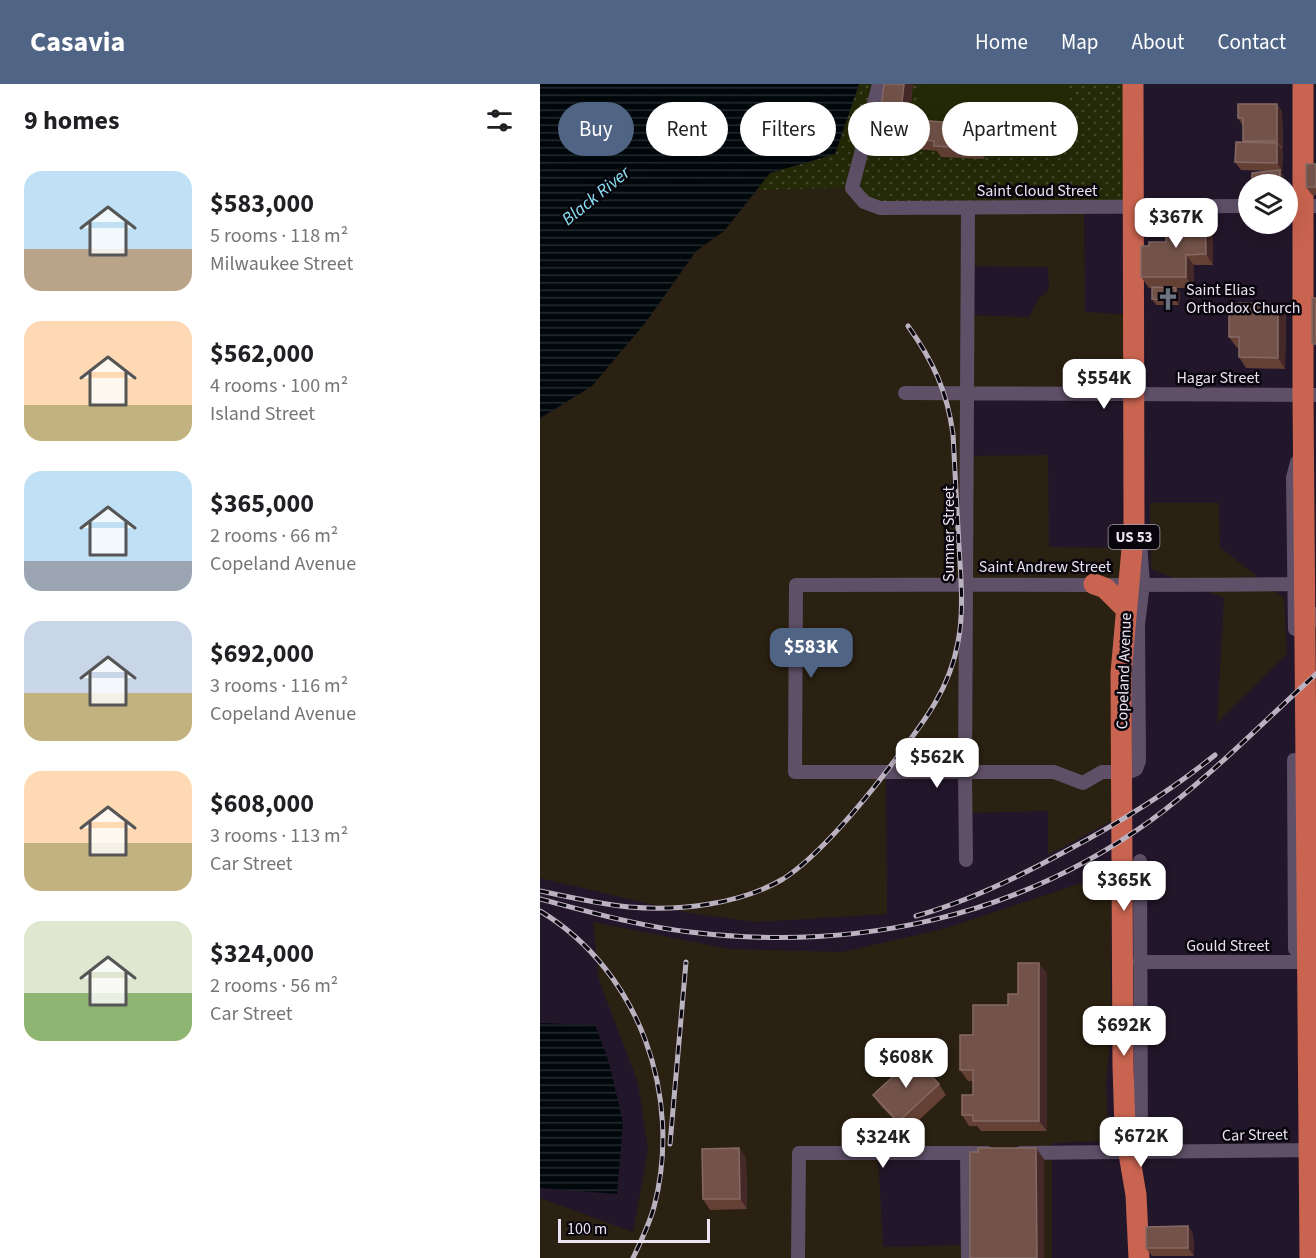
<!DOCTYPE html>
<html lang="en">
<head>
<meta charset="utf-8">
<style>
  body { margin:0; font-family:"Source Sans 3",sans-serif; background:#f2f2f2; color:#202124; height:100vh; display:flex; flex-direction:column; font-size:22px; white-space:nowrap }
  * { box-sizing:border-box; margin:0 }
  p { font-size:20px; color:#757577 }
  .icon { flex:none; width:33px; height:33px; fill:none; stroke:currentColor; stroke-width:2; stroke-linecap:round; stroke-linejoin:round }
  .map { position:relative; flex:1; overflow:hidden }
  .sheet { display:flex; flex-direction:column; background:#fff; width:540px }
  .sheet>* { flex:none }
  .guide { position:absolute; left:18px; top:18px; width:570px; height:54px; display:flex; gap:12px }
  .controls { position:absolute; left:698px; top:90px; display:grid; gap:12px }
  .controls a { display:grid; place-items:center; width:60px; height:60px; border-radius:50%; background:#fff; box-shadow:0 6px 24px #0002; font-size:30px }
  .scale { position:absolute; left:18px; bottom:15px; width:152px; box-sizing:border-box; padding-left:6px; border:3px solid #ebe3f1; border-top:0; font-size:16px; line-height:21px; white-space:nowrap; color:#ebe3f1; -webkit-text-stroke:4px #09050c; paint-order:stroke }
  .price { position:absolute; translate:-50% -51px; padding:0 14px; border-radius:12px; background:#fff; color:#222; font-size:20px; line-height:39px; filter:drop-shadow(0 2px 3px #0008) }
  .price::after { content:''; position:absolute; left:50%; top:36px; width:18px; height:14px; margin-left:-9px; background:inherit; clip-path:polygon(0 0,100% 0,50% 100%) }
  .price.current { background:#506585; color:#fff }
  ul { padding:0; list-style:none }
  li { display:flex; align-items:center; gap:18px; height:150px; padding:0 24px }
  li span { display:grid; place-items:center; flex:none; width:168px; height:120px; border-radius:18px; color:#555 }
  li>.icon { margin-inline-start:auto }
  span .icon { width:72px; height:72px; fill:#fffc; stroke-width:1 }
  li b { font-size:26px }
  h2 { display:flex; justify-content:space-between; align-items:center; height:72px; padding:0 24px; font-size:26px }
  .chip { padding:0 21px; border-radius:27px; background:#fff; box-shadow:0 6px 24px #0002; font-size:21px; line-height:54px }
  .chip.current { background:#506585; color:#fff }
  header { display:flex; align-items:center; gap:36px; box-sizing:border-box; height:84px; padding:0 30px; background:#506585; color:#fff }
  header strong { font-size:28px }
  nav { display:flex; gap:33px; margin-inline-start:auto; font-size:21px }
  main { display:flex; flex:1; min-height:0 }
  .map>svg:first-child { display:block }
  .industrial { fill:#2b2112; fill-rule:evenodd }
  .green { fill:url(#green-dots) }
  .pitch { fill:#242907 }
  .water { fill:url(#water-rules) }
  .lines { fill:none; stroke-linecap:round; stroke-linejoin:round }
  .minor { stroke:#5f5068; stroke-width:14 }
  .highway { stroke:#c96450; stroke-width:21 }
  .rail-casing { stroke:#bbb2c1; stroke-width:5 }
  .rail { stroke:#09050c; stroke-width:3; stroke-dasharray:9; stroke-linecap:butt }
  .wall { fill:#654135 }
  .shaded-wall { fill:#442928 }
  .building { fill:#735349; stroke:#866964; stroke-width:1.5 }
  .labels { text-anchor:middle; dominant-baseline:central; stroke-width:5; stroke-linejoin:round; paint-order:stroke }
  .shield { fill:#09050c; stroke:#a7a0ac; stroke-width:1.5 }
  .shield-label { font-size:15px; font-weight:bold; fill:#ebe3f1 }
  .street-label { font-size:16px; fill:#ebe3f1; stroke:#09050c }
  .poi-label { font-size:16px; fill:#ebe3f1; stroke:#09050c; text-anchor:start }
  .water-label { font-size:18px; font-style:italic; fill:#8be4f8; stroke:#09050c }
</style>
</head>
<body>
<header>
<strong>Casavia</strong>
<nav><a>Home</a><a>Map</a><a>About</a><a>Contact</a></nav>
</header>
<main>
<section class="sheet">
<h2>9 homes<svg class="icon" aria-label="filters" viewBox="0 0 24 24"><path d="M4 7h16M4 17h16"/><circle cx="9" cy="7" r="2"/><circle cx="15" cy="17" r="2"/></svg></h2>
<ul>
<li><span style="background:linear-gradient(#bfe0f5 65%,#b9a48a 0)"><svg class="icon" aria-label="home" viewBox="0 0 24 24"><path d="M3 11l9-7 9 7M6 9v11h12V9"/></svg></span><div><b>$583,000</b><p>5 rooms · 118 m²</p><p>Milwaukee Street</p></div></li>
<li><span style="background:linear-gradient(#ffd9b3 70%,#c2b280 0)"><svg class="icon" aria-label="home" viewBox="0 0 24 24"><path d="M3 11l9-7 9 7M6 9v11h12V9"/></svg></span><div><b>$562,000</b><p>4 rooms · 100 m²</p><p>Island Street</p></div></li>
<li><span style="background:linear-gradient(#bfe0f5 75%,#9aa5b1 0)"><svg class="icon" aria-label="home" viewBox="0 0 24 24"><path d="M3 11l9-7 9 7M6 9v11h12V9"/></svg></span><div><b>$365,000</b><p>2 rooms · 66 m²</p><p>Copeland Avenue</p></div></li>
<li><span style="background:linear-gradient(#c9d6e8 60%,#c2b280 0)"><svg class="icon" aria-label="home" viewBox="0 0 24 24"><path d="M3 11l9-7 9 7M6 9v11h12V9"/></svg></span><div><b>$692,000</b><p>3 rooms · 116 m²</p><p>Copeland Avenue</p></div></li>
<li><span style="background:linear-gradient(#ffd9b3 60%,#c2b280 0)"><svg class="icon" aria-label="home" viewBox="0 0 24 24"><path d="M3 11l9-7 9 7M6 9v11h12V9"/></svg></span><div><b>$608,000</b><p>3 rooms · 113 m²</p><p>Car Street</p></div></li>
<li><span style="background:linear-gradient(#dfe7d0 60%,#8fb573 0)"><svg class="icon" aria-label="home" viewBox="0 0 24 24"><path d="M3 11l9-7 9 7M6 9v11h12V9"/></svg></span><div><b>$324,000</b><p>2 rooms · 56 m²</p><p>Car Street</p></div></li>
</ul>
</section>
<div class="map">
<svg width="776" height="1174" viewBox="0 0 776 1174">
  <defs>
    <pattern id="green-dots" width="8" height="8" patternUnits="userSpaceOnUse" patternTransform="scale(1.5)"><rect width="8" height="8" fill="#242907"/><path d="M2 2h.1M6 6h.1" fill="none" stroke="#44482c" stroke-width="1.8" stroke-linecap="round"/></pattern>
    <pattern id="water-rules" width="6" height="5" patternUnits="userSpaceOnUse" patternTransform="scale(1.5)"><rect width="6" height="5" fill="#00080c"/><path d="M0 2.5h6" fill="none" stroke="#252c30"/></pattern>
  </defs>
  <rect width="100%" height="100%" fill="#22162a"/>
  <path class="industrial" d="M 312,104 L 544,123 L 545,228 L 593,231 L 593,310 L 427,310 L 427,372 L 508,371 L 509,463 L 593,464 L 583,731 L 508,771 L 508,727 L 425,729 L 424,689 L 346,689 L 347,830 L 216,838 L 148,829 L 0,794 L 0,335 L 52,302 L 106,238 L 156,167 L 184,147 L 217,106 ZM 428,182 L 508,183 L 509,206 L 499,214 L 489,233 L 428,231 Z
    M 610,419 L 679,419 L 680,463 L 744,514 L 747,570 L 677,639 L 684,514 L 611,485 Z
    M 571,789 L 571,948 L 566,998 L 569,1057 L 512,1059 L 512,1174 L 0,1174 L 0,1114 L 93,1148 L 108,1066 L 98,999 L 59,896 L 53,838 L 190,865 L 302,868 L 403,845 ZM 338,1069 L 427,1069 L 427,1161 L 343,1163 Z"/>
  <path class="green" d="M 319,0 L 593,0 L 592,123 L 340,124 L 312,104 L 217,106 L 230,89 L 295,70 Z"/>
  <path class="pitch" d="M 381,0 L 529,0 L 528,46 L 425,46 L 391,42 L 378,29 Z"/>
  <path class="water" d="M 0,0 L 319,0 L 295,70 L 230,89 L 184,147 L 156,167 L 106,238 L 52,302 L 0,334 Z
    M 0,939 L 55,941 L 69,978 L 83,1039 L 77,1110 L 0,1104 Z"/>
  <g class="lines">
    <path class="minor" d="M 339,0 L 312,104 L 324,118 L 340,124 L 708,122
      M 747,122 L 776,122
      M 365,309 L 776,311
      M 757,378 L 753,394 L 755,545 C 763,548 773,537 776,530
      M 600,459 L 603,500 L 598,541 L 599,677 L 596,685 L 589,688 L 562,688 L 543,699 L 514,688 L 255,688 L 256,501 C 422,500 588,502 754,500
      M 754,676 L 755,865 L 767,878 L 769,876
      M 426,776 L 425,689 L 428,124
      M 600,777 L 601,1068
      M 599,878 L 771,878
      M 427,1069 L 428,1174
      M 481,1069 L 776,1066
      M 258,1174 L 259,1069 L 447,1069"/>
    <path class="highway" d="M 593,0 L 594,442 L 581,589 L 583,982 L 585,1046 L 596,1111 L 599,1174
      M 763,0 L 763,311 L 770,1174
      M 554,500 L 565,504 L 585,524"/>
    <g class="rail-casing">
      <path id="rail" d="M 0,807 C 29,813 59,820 89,823 C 139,827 199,821 243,795 C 278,773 324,717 349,684 C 379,644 409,609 418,558 C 424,528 421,494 419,463 C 417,426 415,388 413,350 C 407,307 393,277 368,242
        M 0,815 C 50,828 99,842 150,848 C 314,868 475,834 610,737 C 669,694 722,639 776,590
        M 0,827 C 100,887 143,1013 114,1123 C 109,1141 101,1157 93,1174
        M 376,832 C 429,817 477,794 526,767 C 579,739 628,709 675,671
        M 130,1060 L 146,878"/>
    </g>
    <use href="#rail" class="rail"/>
  </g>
  <path class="wall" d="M 344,0 L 373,0 L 370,27 L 378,36 L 444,52 L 445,75 L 401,73 L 397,67 L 369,64 L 341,24 Z
    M 737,20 L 742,28 L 743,65 L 741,65 L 743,67 L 742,87 L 740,87 L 744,92 L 735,87 L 701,86 L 695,78 L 704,58 L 703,57 L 703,42 L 698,34 Z
    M 776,80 L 776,111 L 772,111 L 766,103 Z
    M 665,125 L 673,136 L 673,181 L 654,181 L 654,204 L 632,204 L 640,209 L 639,221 L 616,221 L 612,215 L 612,204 L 609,204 L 601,193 L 609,162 L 626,158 L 646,149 Z
    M 746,230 L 745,285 L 706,284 L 699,273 L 699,264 L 697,264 L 689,253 Z
    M 507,889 L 507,1047 L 441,1047 L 437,1042 L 429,1042 L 422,1031 L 433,1011 L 433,997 L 428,997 L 420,986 L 433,951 L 468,921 L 478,910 Z
    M 399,1000 L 406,1011 L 366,1048 L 341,1022 L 333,1011 Z
    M 199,1064 L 206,1075 L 207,1125 L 170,1126 L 163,1115 Z
    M 648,1142 L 653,1150 L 654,1172 L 612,1172 L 606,1164 Z"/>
  <path class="shaded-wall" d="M 364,0 L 373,0 L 370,29 L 362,18 Z
    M 737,20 L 742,28 L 743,65 L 737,57 Z
    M 437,41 L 444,52 L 445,75 L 438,65 Z
    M 737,59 L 743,67 L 742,87 L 737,79 Z
    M 740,86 L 744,92 L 744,100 L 740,100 Z
    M 665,125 L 673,136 L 673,181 L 666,170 Z
    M 646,171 L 654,181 L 654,204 L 646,193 Z
    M 636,204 L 640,209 L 639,221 L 635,216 Z
    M 738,220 L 746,230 L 745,285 L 738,274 Z
    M 499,879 L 507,889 L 507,1047 L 499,1037 Z
    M 199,1064 L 206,1075 L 207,1125 L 200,1115 Z
    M 496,1064 L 504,1075 L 504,1174 L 497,1174 Z
    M 648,1142 L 653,1150 L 654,1172 L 648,1164 Z"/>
  <path class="building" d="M 344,0 L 364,0 L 362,18 L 378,36 L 437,41 L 438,65 L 394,62 L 394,57 L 361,53 L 341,24 Z
    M 698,20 L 737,20 L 737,57 L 703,57 L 703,34 L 698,34 Z
    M 696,58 L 737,59 L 737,79 L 695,78 Z
    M 766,80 L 776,80 L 776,103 L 766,103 Z
    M 740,86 L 740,100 L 712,100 L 712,89 Z
    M 646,125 L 665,125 L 666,170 L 646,171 L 646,193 L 601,193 L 601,162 L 609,162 L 609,158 L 626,158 L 626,149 L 646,149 Z
    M 612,203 L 636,204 L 635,216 L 612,215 Z
    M 772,214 L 776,214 L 776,260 L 772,260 Z
    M 698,219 L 738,220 L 738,274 L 699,273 L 699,253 L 689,253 L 689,230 L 698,230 Z
    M 478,879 L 499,879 L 499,1037 L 433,1037 L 433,1031 L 422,1031 L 422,1011 L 433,1011 L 433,986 L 420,986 L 420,951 L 433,951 L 433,921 L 468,921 L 468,910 L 478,910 Z
    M 374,973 L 399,1000 L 358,1038 L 333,1011 Z
    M 199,1064 L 200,1115 L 163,1115 L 162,1065 Z
    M 438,1064 L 496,1064 L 497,1174 L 430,1174 L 430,1068 L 438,1068 Z
    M 648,1142 L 648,1164 L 606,1164 L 606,1143 Z"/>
  <defs>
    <g id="church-bare" transform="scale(1.8)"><path d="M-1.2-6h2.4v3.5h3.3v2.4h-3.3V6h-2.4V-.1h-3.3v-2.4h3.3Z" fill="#6b7280" stroke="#09050c" stroke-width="2.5" paint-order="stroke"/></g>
  </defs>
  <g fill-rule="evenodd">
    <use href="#church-bare" x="628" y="215"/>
  </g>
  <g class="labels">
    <rect class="shield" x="568.5" y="441" width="51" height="24" rx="4.5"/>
    <g class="shield-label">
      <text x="594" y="453">US 53</text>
    </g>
    <g class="street-label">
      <text x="497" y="107">Saint Cloud Street</text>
      <text x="678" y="294">Hagar Street</text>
      <text transform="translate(409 450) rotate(-90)">Sumner Street</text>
      <text x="505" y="483">Saint Andrew Street</text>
      <text transform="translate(584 587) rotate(-88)">Copeland Avenue</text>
      <text x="688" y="862">Gould Street</text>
      <text transform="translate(715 1051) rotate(-1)">Car Street</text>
    </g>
    <g class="poi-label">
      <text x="646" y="206">Saint Elias<tspan x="646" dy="18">Orthodox Church</tspan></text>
    </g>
    <g class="water-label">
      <text transform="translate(56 112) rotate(-39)">Black River</text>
    </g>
  </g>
</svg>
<div class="controls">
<a><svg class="icon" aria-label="layers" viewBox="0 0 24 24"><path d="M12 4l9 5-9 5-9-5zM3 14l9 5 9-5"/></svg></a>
</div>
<div class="scale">100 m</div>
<b class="price" style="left:636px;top:165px">$367K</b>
<b class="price" style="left:564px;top:326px">$554K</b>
<b class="price current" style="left:271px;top:595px">$583K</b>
<b class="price" style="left:397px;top:705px">$562K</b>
<b class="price" style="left:584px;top:828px">$365K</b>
<b class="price" style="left:584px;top:973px">$692K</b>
<b class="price" style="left:366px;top:1005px">$608K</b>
<b class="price" style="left:601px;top:1084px">$672K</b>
<b class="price" style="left:343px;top:1085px">$324K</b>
<div class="guide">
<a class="chip current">Buy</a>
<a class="chip">Rent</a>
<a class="chip">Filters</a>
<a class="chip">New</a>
<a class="chip">Apartment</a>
</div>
</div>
</main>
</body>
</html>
